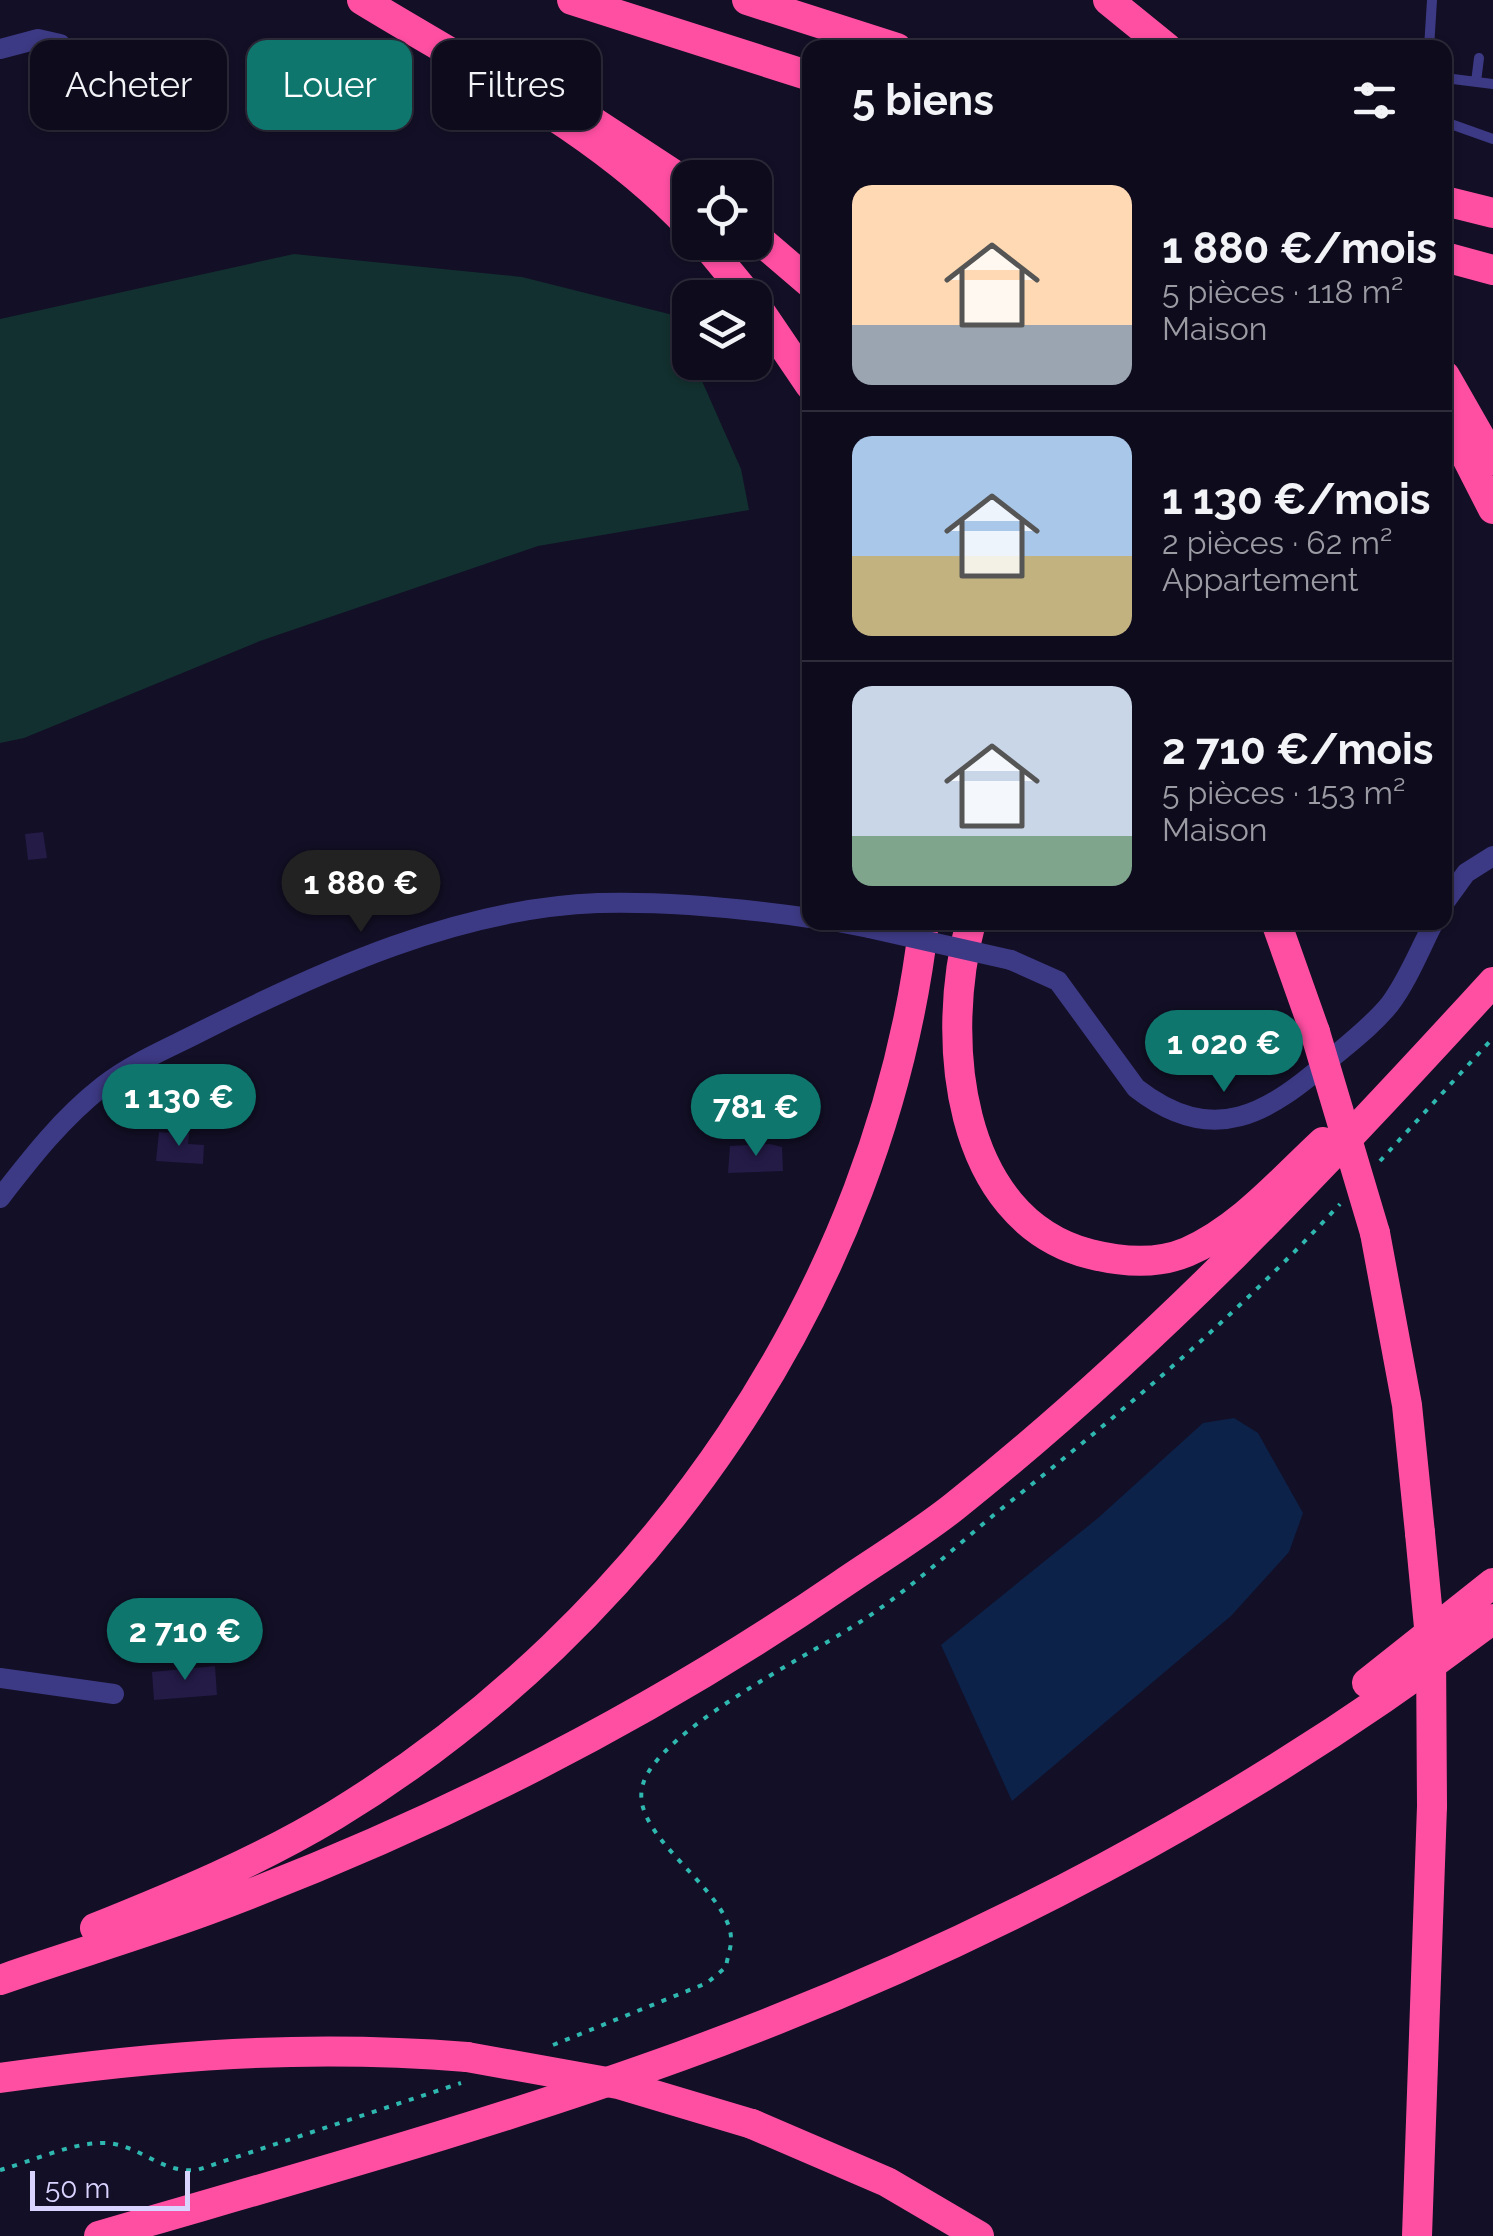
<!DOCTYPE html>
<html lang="fr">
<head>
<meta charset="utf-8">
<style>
  body { margin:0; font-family:Raleway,sans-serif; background:#1c1929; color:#f1f3f6; height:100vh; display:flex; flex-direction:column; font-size:38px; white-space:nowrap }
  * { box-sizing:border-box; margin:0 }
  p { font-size:32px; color:#9b9ba3 }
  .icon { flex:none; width:55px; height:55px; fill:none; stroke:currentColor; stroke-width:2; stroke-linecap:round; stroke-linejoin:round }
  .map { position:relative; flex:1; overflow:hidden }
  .panel { position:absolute; left:802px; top:40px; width:650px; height:890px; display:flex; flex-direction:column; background:#0e0b1c; border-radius:20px; box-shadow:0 2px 8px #0004,0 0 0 2px #2e2b3b }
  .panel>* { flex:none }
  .hud { position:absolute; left:30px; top:40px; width:622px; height:90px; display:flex; gap:20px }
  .controls { position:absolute; left:672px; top:160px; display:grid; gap:20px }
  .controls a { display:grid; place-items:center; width:100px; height:100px; border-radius:20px; background:#0e0b1c; box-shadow:0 2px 8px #0004,0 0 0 2px #2e2b3b; font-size:50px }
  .scale { position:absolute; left:30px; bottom:25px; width:160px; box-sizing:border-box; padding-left:10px; border:5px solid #d9d4ff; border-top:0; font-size:28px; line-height:35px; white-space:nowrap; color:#d9d4ff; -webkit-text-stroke:8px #130f26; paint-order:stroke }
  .price { position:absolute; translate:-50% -85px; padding:0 22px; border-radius:35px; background:#0f766e; color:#fff; font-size:32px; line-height:65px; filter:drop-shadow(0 2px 5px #0008) }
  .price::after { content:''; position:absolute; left:50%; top:60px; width:30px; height:22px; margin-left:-15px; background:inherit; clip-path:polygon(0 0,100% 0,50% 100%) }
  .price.current { background:#222; color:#fff }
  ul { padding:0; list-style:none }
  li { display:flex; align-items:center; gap:30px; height:250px; padding:0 50px }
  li+li { border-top:2px solid #2e2b3b }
  li span { display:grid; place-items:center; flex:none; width:280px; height:200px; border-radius:20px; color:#555 }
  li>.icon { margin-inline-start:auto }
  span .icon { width:120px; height:120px; fill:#fffc; stroke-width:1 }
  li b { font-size:42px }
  h2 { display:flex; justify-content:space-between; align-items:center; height:120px; padding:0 50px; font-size:42px }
  .chip { padding:0 35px; border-radius:20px; background:#0e0b1c; box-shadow:0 2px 8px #0004,0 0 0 2px #2e2b3b; font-size:35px; line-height:90px }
  .chip.current { background:#0f766e; color:#fff }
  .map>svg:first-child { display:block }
  .green { fill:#12302f }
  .water { fill:#0c2248 }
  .building { fill:#241b47 }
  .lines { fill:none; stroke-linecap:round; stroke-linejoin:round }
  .path { stroke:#2fb8b0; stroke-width:4; stroke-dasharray:5 8; stroke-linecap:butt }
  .lane { stroke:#3d3a85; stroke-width:10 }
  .street { stroke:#3d3a85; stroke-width:20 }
  .highway { stroke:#ff4fa3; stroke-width:30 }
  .street-bridge { stroke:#3d3a85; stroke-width:20 }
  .highway-bridge { stroke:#ff4fa3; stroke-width:30 }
</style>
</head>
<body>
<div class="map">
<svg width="1493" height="2236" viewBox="0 0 1493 2236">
  <rect width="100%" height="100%" fill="#130f26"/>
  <path class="green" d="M 294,254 L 522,277 L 673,315 L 690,362 L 694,363 L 741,469 L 749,510 L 538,546 L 260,641 L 24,738 L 0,743 L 0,319 Z"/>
  <path class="water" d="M 1234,1418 L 1258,1433 L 1303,1513 L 1289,1552 L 1231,1616 L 1012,1801 L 941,1645 L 1098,1518 L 1203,1423 Z"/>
  <path class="building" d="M 43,832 L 47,858 L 28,860 L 25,834 Z
    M 159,1132 L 189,1134 L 188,1144 L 204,1145 L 203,1164 L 156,1161 Z
    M 770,1144 L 782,1147 L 783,1171 L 728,1173 L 730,1146 Z
    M 215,1666 L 217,1695 L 154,1700 L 152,1672 Z"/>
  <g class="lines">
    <path class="path" d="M 1380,1161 L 1493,1038
      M 553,2045 L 707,1983 L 726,1967 C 727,1958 732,1946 731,1937 C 727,1887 627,1835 643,1784 C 659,1731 802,1659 852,1627 C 903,1596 949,1552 995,1514 C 1116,1417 1234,1319 1340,1204
      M 0,2170 C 30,2162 68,2144 100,2143 C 137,2141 159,2174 197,2170 L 461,2083"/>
    <path class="lane" d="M 1429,48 L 1432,0
      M 1445,78 L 1493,84
      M 1476,82 L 1479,58
      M 1445,122 L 1493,139"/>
    <path class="street" d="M 0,49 L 38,39 L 60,44 L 66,84 L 61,106
      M 1445,902 L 1466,873 L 1493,856
      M 838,922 L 869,928
      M 1011,960 L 1058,981 L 1136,1088 C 1214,1149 1269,1113 1333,1057 C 1352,1041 1374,1024 1390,1004 C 1408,980 1420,949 1434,922
      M 0,1198 C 31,1158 62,1118 103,1086 C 132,1063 169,1048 202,1031 C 323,970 460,908 598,903 C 669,901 740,908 810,918
      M 0,1678 L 114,1694"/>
    <path class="highway" d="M 362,0 C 473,68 600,131 690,227
      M 572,0 L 810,76
      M 747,0 L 897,48
      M 1108,0 L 1167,48
      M 548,92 L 690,185
      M 1445,201 L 1493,213
      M 755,236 L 810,283
      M 704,242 L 750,298
      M 1445,257 L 1493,270
      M 755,304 L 810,385
      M 1445,376 L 1493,460
      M 1445,415 L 1493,509
      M 971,922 C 940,1035 954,1219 1090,1254 C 1122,1262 1156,1265 1187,1252 C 1240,1229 1282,1180 1323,1142
      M 1276,922 L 1315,1032
      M 1375,1233 L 1407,1405 L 1420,1533
      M 1367,1683 L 1493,1583
      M 95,1928 C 177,1895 259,1861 335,1815 C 647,1625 882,1290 924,922
      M 0,1980 C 69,1956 140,1935 208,1910 C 430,1827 647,1718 842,1584 C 880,1558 920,1534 955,1506 C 1152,1349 1324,1167 1493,982
      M 0,2078 C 162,2055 304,2044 467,2057
      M 752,2124 L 887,2182 L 979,2236
      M 99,2236 C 294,2179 491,2125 681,2056 C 970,1951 1249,1805 1493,1619
      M 1417,2236 L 1432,1806"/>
    <path class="street-bridge" d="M 869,928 L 1011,960"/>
    <path class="highway-bridge" d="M 1315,1032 L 1375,1233
      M 1420,1533 L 1431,1648 L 1432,1806
      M 467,2057 L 618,2084 L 752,2124"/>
  </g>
</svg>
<div class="controls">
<a><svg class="icon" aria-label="locate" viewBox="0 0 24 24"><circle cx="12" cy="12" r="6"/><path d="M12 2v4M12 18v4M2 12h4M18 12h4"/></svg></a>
<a><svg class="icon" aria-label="layers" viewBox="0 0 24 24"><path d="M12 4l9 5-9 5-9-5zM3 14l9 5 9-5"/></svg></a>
</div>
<div class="scale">50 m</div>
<b class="price current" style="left:361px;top:935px">1 880 €</b>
<b class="price" style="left:1224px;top:1095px">1 020 €</b>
<b class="price" style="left:179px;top:1149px">1 130 €</b>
<b class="price" style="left:756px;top:1159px">781 €</b>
<b class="price" style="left:185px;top:1683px">2 710 €</b>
<div class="hud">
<a class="chip">Acheter</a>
<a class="chip current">Louer</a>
<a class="chip">Filtres</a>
</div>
<section class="panel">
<h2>5 biens<svg class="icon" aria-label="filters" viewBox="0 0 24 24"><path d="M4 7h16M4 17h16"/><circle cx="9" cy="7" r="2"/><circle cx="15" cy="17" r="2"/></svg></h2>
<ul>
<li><span style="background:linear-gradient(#ffd9b3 70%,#9aa5b1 0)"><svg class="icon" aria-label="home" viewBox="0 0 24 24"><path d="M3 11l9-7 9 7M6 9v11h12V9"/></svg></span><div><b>1 880 €/mois</b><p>5 pièces · 118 m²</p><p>Maison</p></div></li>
<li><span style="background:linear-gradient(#a9c7e8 60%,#c2b280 0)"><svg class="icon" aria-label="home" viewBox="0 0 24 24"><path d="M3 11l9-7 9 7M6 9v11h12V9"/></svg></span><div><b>1 130 €/mois</b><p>2 pièces · 62 m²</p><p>Appartement</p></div></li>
<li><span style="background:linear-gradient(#c9d6e8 75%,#7fa58c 0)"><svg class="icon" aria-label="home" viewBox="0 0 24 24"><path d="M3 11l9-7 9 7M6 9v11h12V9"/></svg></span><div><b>2 710 €/mois</b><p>5 pièces · 153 m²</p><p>Maison</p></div></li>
</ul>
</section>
</div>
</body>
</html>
